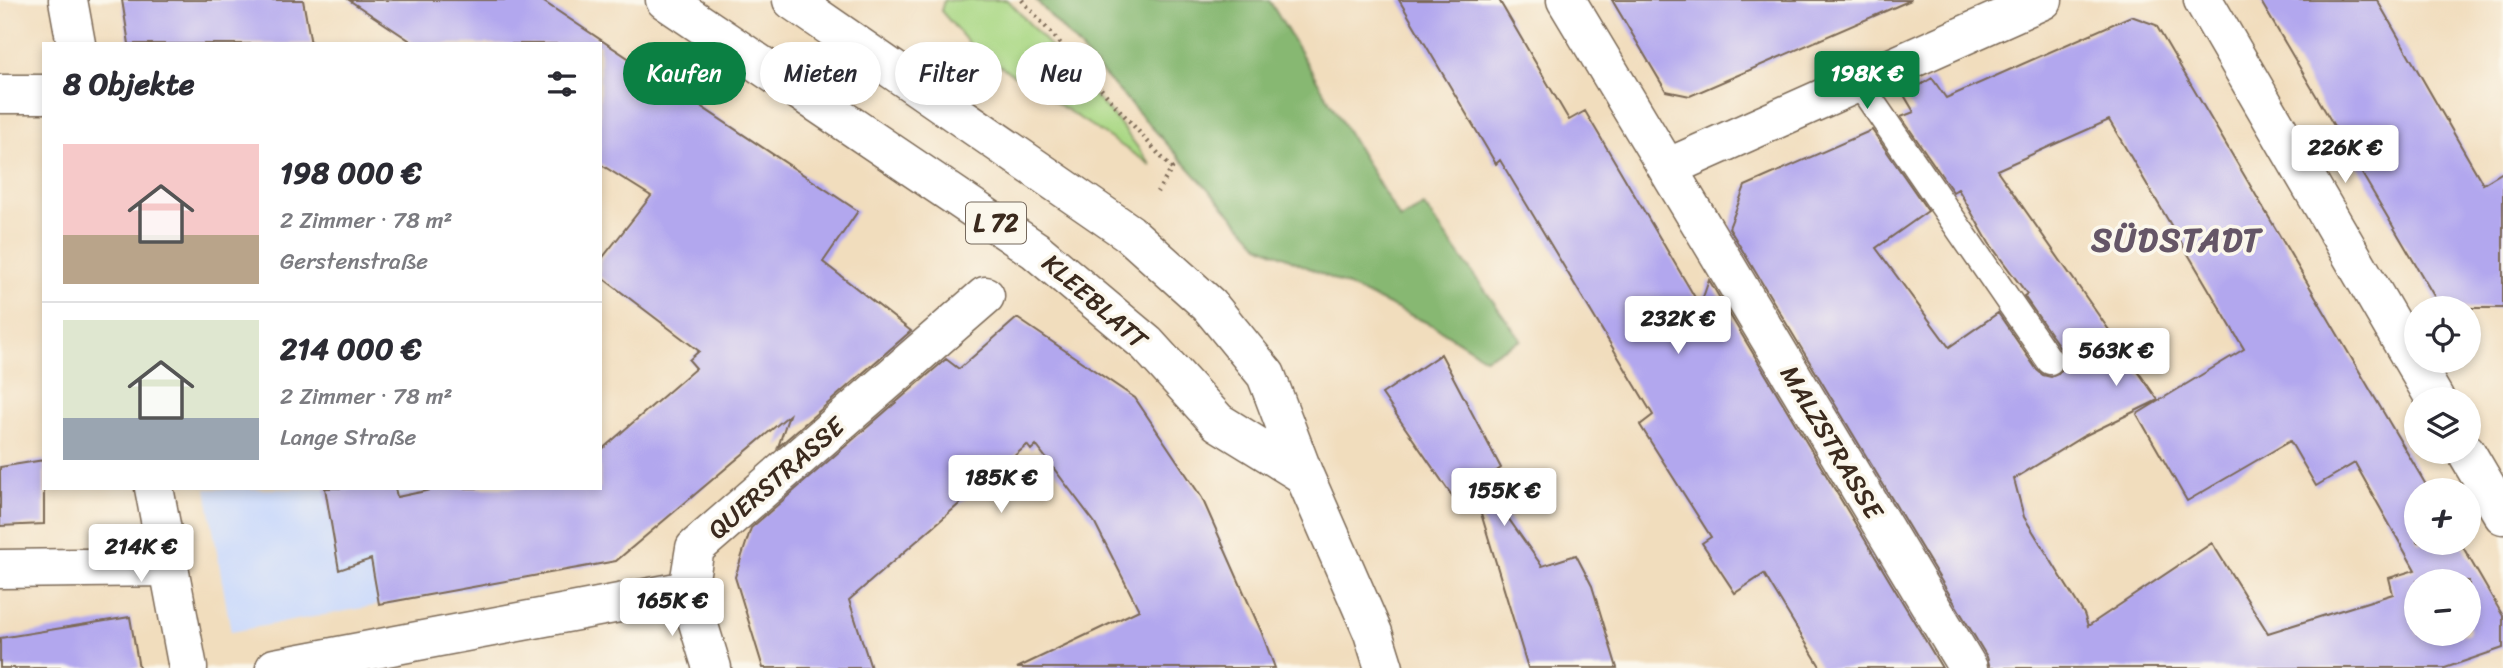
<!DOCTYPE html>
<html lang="de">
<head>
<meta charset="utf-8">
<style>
  body { margin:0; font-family:Sriracha,sans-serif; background:#f7f7f7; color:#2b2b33; height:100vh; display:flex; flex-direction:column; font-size:26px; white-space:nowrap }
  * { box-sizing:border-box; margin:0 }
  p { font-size:23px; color:#7c7c81 }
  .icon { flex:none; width:38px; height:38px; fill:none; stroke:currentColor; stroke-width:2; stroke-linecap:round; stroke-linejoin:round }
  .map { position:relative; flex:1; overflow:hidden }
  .panel { position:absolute; left:42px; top:42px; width:560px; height:448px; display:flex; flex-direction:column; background:#fff; border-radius:0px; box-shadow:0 4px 10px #0003 }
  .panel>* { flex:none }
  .top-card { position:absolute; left:623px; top:42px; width:665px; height:63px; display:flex; gap:14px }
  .tools { position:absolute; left:2404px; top:296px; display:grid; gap:14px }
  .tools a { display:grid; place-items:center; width:77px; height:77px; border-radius:50%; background:#fff; box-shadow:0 4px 10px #0003; font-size:35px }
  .price { position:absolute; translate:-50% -60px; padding:0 16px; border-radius:7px; background:#fff; color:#222; font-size:23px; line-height:46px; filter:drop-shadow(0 2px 4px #0008) }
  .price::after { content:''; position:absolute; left:50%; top:42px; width:21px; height:16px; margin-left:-10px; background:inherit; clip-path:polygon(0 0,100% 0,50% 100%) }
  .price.active { background:#0b8043; color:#fff }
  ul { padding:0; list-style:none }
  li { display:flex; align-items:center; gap:21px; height:175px; padding:0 21px }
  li+li { border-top:2px solid #e1e1e2 }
  li span { display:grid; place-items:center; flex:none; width:196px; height:140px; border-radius:0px; color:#555 }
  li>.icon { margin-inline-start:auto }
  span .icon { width:84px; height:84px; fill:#fffc; stroke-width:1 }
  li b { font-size:30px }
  h2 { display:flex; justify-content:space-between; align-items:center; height:84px; padding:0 21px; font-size:30px }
  .tag { padding:0 24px; border-radius:32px; background:#fff; box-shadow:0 4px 10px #0003; font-size:24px; line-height:63px }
  .tag.active { background:#0b8043; color:#fff }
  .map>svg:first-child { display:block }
  .built { fill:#cddbfa }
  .green { fill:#aad885; stroke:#728152; stroke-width:2 }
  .forest { fill:#87b872; stroke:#617148; stroke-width:2 }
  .building { fill:#b2a7ee; fill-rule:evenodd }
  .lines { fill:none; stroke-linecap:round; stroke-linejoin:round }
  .lane-casing { stroke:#7b6956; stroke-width:29 }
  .street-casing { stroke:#7b6956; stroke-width:41 }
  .primary-casing { stroke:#7b6956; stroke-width:41 }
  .path { stroke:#7b6956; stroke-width:4.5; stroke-dasharray:2 5; stroke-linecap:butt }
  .lane { stroke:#fff; stroke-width:26 }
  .street { stroke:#fff; stroke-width:38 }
  .primary { stroke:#fff; stroke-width:38 }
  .labels { text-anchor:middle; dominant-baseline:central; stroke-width:7; stroke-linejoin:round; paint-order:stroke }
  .shield { fill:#fbf7ec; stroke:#75685c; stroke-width:2 }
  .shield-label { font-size:24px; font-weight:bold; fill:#3b2a1e }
  .street-label { font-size:26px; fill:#3b2a1e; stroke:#fbf7ec }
  .district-label { font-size:33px; font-weight:bold; letter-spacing:2px; fill:#655667; stroke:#fbf7ec }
</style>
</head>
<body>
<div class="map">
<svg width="2503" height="668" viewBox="0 0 2503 668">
  <rect width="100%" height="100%" fill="#fbf7ec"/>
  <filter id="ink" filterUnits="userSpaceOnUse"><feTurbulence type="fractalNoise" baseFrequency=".0143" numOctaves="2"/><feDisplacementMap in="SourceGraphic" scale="14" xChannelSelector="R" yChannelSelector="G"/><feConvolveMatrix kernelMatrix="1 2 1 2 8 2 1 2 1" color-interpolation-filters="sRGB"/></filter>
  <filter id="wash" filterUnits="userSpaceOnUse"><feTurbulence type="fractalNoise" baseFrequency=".00686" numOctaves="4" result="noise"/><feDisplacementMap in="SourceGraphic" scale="28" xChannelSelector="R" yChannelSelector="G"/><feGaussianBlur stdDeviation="1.57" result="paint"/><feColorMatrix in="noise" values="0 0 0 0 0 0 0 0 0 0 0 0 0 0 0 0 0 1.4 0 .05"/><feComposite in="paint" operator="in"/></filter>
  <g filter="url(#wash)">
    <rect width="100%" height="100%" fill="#f1ddbd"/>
    <path class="built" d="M 500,488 L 517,580 L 231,632 L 206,489 Z"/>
    <path class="green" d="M 944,0 L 1008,0 L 1120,124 L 1151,165 L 974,49 L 941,11 Z"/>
    <path class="forest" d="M 1036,0 L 1269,0 L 1400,219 L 1424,206 L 1521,340 L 1485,358 L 1434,326 L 1259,245 Z"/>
    <g id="blocks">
      <path class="building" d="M 122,0 L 303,0 L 311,44 L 129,44 Z
        M 349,0 L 541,0 L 858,211 L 823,262 L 911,331 L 778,447 L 789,415 L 616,561 L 379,604 L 371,559 L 339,570 L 325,488 L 395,488 L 397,497 L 440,488 L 600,488 L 600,451 L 696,368 L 689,360 L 699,351 L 600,276 L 600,261 L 651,196 L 600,164 L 600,44 L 415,44 Z
        M 1399,0 L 1499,0 L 1569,120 L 1585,111 L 1700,306 L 1709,280 L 1942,668 L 1821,668 L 1764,574 L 1735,593 L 1702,543 L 1711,537 L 1640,425 L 1653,415 L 1500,160 L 1496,164 Z
        M 1612,0 L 1911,0 L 1690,96 L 1666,91 Z
        M 2260,0 L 2377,0 L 2483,184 L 2503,172 L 2503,308 L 2441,308 Z
        M 2131,16 L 2156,25 L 2429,490 L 2417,490 L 2417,542 L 2460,542 L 2503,616 L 2503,648 L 2445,668 L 1990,668 L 1987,657 L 1729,228 L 1745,186 L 1872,130 L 1928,211 L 1876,248 L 1949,347 L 1998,313 L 2037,370 L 2043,375 L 2051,377 L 2058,374 L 2064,367 L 2066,359 L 2063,352 L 2024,296 L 2027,294 L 1989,243 L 1958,189 L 1953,192 L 1901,117 L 1914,112 L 1904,95 L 1932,78 L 1946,98 ZM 2109,120 L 2244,349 L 2137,414 L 2187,501 L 2290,441 L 2316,486 L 2355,463 L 2415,570 L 2389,578 L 2393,594 L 2268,633 L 2212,543 L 2088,626 L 2084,614 L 2024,517 L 2014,479 L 2082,437 L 2158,400 L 1997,170 ZM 2417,581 L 2469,581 L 2469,634 L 2417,634 Z
        M 1017,318 L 1135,398 L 1202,498 L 1261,631 L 1275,668 L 1017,668 L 1139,610 L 1095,523 L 1036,445 L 1031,450 L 1027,445 L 849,600 L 871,668 L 763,668 L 735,577 L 751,528 L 946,359 L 959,369 Z
        M 1441,354 L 1501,468 L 1482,481 L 1542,566 L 1576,555 L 1592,586 L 1617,668 L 1528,668 L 1473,487 L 1455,500 L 1382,394 Z
        M 44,460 L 44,524 L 0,526 L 0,467 Z
        M 130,617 L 139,668 L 0,668 L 0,638 Z"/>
    </g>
  </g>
  <g filter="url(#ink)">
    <use href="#blocks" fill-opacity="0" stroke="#7b6956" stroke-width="2"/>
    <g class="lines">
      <g class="lane-casing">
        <path id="lane" d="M 1858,82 L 2050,361"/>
      </g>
      <g class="street-casing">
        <path id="street" d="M 68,0 L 76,44
          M 1566,0 L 1968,668
          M 2203,0 L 2435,399
          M 0,94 L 44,94
          M 1667,168 L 2043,0
          M 2466,452 L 2503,515
          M 154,488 L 188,668
          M 0,569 L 168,567
          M 275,668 L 688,590
          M 712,668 L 688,590 L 695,548 L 985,296"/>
      </g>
      <g class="primary-casing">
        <path id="primary" d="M 665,0 L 1035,250 L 1147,344 L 1218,422 L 1304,475
          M 792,0 L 1129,233 L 1209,305 L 1266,375 L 1304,475 L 1373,633 L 1384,668"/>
      </g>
      <path class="path" d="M 1022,0 L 1172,169 L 1157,192"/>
      <use href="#lane" class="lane"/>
      <use href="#street" class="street"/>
      <use href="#primary" class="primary"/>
    </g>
  </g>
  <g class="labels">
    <rect class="shield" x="966" y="202.5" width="60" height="41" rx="5"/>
    <g class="shield-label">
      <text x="996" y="223">L 72</text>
    </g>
    <g class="street-label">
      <text transform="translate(1095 301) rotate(41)">KLEEBLATT</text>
      <text transform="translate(1832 442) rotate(59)">MALZSTRASSE</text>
      <text transform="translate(776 478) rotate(-41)">QUERSTRASSE</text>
    </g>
    <g class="district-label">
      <text x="2177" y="240">SÜDSTADT</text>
    </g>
  </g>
</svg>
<div class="tools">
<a><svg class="icon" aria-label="locate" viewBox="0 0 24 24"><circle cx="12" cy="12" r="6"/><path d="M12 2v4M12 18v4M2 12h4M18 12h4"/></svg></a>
<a><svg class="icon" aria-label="layers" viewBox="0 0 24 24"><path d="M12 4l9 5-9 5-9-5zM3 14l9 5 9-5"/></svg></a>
<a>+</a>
<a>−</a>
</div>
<b class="price active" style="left:1867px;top:111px">198K €</b>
<b class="price" style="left:2345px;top:185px">226K €</b>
<b class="price" style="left:1678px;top:356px">232K €</b>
<b class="price" style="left:2116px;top:388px">563K €</b>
<b class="price" style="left:1001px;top:515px">185K €</b>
<b class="price" style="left:1504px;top:528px">155K €</b>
<b class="price" style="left:141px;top:584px">214K €</b>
<b class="price" style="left:672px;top:638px">165K €</b>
<div class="top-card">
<a class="tag active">Kaufen</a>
<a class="tag">Mieten</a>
<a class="tag">Filter</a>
<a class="tag">Neu</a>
</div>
<section class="panel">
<h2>8 Objekte<svg class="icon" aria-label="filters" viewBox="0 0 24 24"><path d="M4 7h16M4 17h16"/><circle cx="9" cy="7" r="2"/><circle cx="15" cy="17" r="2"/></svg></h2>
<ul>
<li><span style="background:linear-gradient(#f6c9c9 65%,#b9a48a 0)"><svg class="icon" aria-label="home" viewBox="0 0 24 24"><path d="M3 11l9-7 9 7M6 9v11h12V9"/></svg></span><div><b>198 000 €</b><p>2 Zimmer · 78 m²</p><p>Gerstenstraße</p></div></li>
<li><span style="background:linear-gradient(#dfe7d0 70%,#9aa5b1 0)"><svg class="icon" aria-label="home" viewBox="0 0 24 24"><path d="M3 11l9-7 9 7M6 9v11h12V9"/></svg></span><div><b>214 000 €</b><p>2 Zimmer · 78 m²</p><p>Lange Straße</p></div></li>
</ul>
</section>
</div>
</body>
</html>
